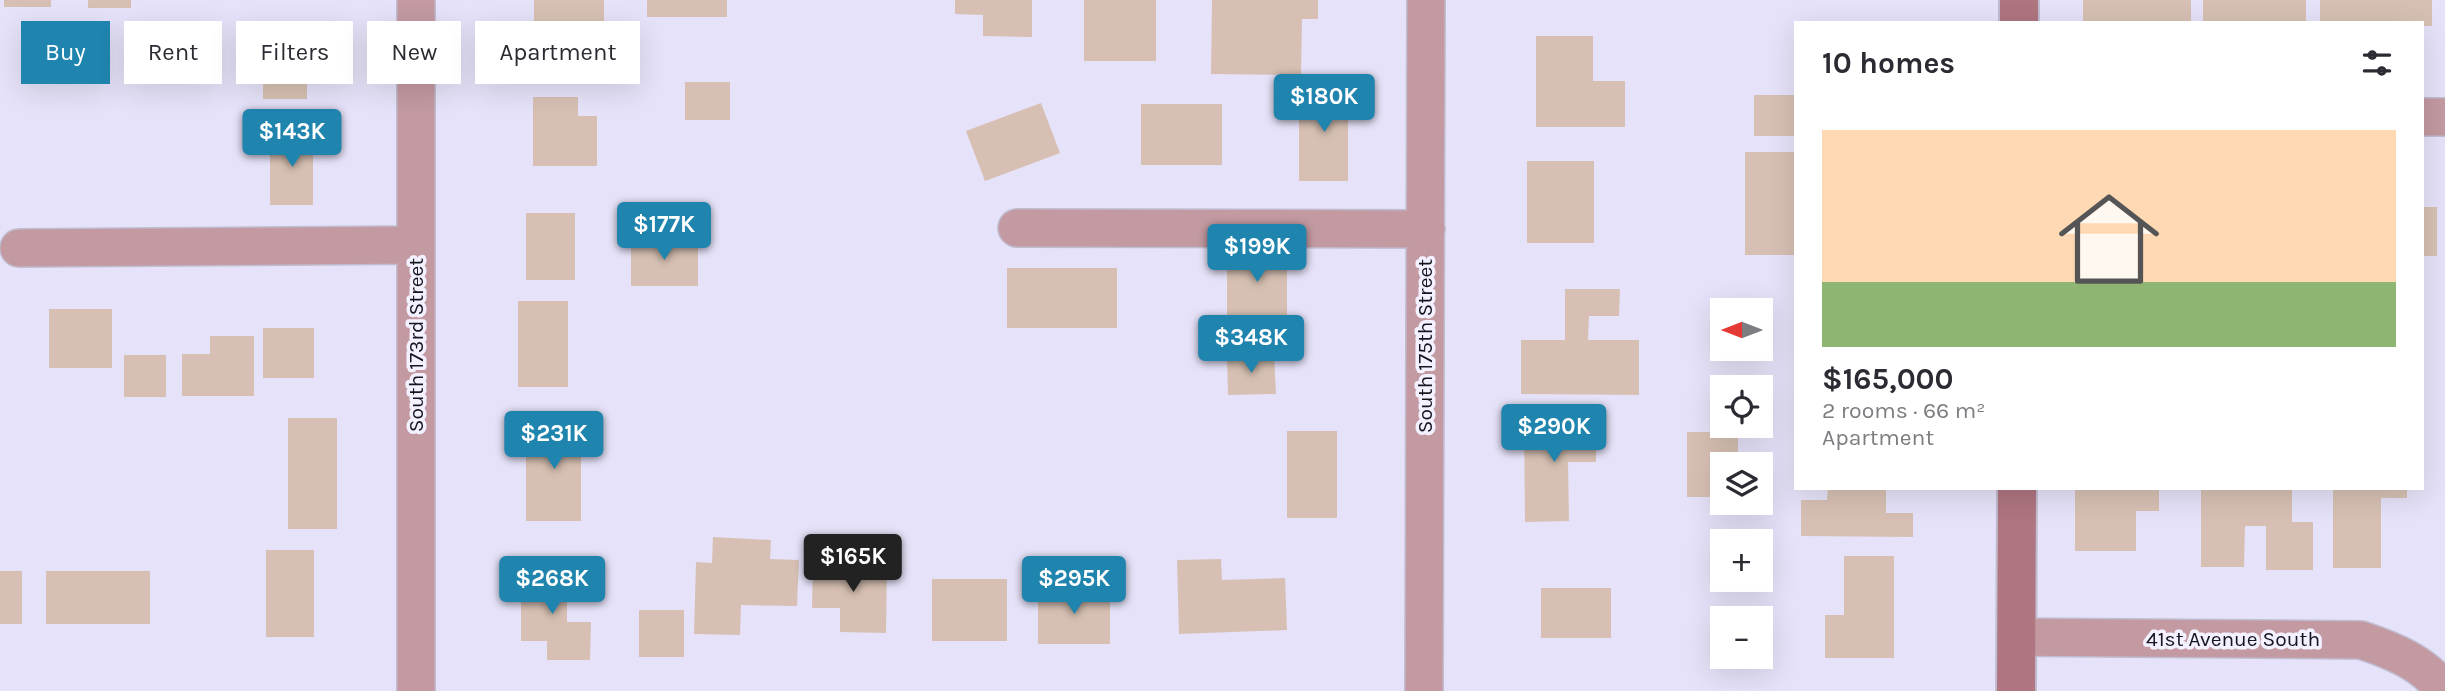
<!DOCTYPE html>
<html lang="en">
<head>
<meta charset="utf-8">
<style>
  body { margin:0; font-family:Karla,sans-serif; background:#f2f2f3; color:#2b2b33; height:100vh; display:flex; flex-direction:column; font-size:26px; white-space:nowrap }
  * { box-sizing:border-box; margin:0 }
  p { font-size:23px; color:#7c7c81 }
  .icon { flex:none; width:38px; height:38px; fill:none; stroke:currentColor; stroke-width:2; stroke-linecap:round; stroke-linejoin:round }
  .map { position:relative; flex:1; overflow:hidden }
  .sheet { position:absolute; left:1794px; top:21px; width:630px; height:469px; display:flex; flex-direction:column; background:#fff; border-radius:0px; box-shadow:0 7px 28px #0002 }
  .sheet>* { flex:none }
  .hud { position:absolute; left:21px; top:21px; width:665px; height:63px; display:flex; gap:14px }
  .needle { width:46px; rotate:270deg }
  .controls { position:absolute; left:1710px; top:298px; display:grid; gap:14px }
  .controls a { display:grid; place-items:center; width:63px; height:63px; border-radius:0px; background:#fff; box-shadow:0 7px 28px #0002; font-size:35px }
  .price { position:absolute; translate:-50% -60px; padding:0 16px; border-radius:7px; background:#1f84ae; color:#fff; font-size:23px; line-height:46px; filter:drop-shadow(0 2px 4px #0008) }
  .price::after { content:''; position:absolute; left:50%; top:42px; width:21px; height:16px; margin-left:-10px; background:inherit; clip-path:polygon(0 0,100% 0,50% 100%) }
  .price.active { background:#222; color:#fff }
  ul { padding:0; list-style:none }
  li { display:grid; align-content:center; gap:14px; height:371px; padding:0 28px }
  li+li { border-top:2px solid #e1e1e2 }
  li span { display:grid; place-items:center; height:217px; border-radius:0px; color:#555 }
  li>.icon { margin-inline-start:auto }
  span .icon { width:126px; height:126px; fill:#fffc; stroke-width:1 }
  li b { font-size:30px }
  h2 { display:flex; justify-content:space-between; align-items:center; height:84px; padding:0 28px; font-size:30px }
  .pill { padding:0 24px; border-radius:0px; background:#fff; box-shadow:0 7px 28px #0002; font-size:24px; line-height:63px }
  .pill.active { background:#1f84ae; color:#fff }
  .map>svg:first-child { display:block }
  .building { fill:#d7c0b3 }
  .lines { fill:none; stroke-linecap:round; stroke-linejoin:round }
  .street-casing { stroke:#c1bdd1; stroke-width:40 }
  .secondary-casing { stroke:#c1bdd1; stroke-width:42 }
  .street { stroke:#c39aa1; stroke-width:37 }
  .secondary { stroke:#af7580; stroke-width:38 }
  .labels { text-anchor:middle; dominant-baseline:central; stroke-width:7; stroke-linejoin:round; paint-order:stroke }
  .street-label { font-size:21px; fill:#16151d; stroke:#f3f0ff }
</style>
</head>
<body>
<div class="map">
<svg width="2445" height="691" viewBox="0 0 2445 691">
  <rect width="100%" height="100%" fill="#e6e2f9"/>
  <path class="building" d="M 4,0 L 51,0 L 51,7 L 4,7 Z
    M 88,0 L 131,0 L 131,8 L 88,8 Z
    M 534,0 L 604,0 L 604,34 L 534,34 Z
    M 647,0 L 727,0 L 727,17 L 647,17 Z
    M 955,0 L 1032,0 L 1032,37 L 983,36 L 983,15 L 955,14 Z
    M 1084,0 L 1156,0 L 1156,61 L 1084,61 Z
    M 1212,0 L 1318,0 L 1318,19 L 1302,19 L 1301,75 L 1211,74 Z
    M 2083,0 L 2191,0 L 2191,23 L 2083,23 Z
    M 2203,0 L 2306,0 L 2306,23 L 2203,23 Z
    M 2320,0 L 2432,0 L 2432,26 L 2422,26 L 2422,23 L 2320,23 Z
    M 263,26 L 281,26 L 281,47 L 307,47 L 307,99 L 263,99 Z
    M 1536,36 L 1593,36 L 1593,81 L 1625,81 L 1625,127 L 1536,127 Z
    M 685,82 L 730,82 L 730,120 L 685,120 Z
    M 1299,88 L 1348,88 L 1348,181 L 1299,181 Z
    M 1754,95 L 1794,95 L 1794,136 L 1754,136 Z
    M 533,97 L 578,97 L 578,116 L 597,116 L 597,166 L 533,166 Z
    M 1041,103 L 1060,153 L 985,181 L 966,131 Z
    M 1141,104 L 1222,104 L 1222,165 L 1141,165 Z
    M 270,133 L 313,133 L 313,205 L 270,205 Z
    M 1745,152 L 1796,152 L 1796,255 L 1745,255 Z
    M 1527,161 L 1594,161 L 1594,243 L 1527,243 Z
    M 2422,207 L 2437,207 L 2437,256 L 2422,256 Z
    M 526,213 L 575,213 L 575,280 L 526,280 Z
    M 631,239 L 698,239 L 698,286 L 631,286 Z
    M 1227,250 L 1287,250 L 1287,319 L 1227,319 Z
    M 1007,268 L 1117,268 L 1117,328 L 1007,328 Z
    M 1565,289 L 1620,289 L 1619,316 L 1589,316 L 1588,340 L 1639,340 L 1639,395 L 1521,394 L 1521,340 L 1565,340 Z
    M 518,301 L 568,301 L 568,387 L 518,387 Z
    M 49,309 L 112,309 L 112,368 L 49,368 Z
    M 263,328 L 314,328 L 314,378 L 263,378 Z
    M 210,336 L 254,336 L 254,396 L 182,396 L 182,354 L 210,354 Z
    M 124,355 L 166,355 L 166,397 L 124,397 Z
    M 1274,355 L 1276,394 L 1228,395 L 1227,357 Z
    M 288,418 L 337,418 L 337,529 L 288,529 Z
    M 1524,419 L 1596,419 L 1596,462 L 1568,462 L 1569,521 L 1525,522 Z
    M 526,420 L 581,420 L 581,521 L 526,521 Z
    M 1287,431 L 1337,431 L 1337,518 L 1287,518 Z
    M 1687,432 L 1738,432 L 1738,464 L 1722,464 L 1722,497 L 1687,497 Z
    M 1828,488 L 1886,488 L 1886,513 L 1913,513 L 1913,537 L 1801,536 L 1801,500 L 1827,500 Z
    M 2075,488 L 2159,488 L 2159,511 L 2136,511 L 2136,551 L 2075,551 Z
    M 2201,488 L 2292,488 L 2292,522 L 2313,522 L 2313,570 L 2266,570 L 2266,526 L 2245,526 L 2244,567 L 2201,567 Z
    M 2333,488 L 2407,488 L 2407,498 L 2381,498 L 2381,568 L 2333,568 Z
    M 713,537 L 771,540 L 770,559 L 799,560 L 797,606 L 741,605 L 740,635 L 694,634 L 696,562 L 712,563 Z
    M 266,550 L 314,550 L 314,637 L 266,637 Z
    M 1844,556 L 1894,556 L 1894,658 L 1825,658 L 1825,615 L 1844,615 Z
    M 1221,559 L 1222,580 L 1285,578 L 1287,630 L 1179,634 L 1177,560 Z
    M 813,561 L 887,562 L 886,633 L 840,632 L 840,608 L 812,608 Z
    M 521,569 L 567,569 L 567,622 L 591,622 L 590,660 L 547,660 L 547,641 L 521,641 Z
    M 0,571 L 22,571 L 22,624 L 0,624 Z
    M 46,571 L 150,571 L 150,624 L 46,624 Z
    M 932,579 L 1007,579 L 1007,641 L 932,641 Z
    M 1038,588 L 1110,588 L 1110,644 L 1038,644 Z
    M 1541,588 L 1611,588 L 1611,638 L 1541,638 Z
    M 639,610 L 684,610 L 684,657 L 639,657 Z"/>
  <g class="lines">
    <g class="street-casing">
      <path id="street" d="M 2422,117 L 2445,117
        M 1017,228 L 1426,229
        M 19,248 L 416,245
        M 2016,637 L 2361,640 C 2391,650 2425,663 2444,691
        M 416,691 L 416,0
        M 1424,691 L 1426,0"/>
    </g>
    <g class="secondary-casing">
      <path id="secondary" d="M 2019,23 L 2019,0
        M 2016,691 L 2017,488"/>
    </g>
    <use href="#street" class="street"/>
    <use href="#secondary" class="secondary"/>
  </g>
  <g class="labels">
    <g class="street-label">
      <text transform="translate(416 345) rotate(-90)">South 173rd Street</text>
      <text transform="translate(1425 346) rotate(-90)">South 175th Street</text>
      <text x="2233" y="639">41st Avenue South</text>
    </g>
  </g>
</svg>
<div class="controls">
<a><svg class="needle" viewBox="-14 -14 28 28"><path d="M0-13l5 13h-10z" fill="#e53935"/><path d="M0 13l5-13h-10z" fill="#7c7c81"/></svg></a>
<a><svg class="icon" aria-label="locate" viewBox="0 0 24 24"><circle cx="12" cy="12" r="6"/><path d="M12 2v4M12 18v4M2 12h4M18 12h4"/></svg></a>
<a><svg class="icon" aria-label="layers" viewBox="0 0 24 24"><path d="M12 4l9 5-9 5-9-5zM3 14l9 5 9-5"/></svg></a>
<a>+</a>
<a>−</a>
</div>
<b class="price" style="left:1324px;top:134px">$180K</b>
<b class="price" style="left:292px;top:169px">$143K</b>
<b class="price" style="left:664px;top:262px">$177K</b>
<b class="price" style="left:1257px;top:284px">$199K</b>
<b class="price" style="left:1251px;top:375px">$348K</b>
<b class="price" style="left:1554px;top:464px">$290K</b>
<b class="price" style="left:554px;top:471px">$231K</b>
<b class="price active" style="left:853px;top:594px">$165K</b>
<b class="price" style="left:552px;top:616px">$268K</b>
<b class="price" style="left:1074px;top:616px">$295K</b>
<div class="hud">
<a class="pill active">Buy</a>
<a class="pill">Rent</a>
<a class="pill">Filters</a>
<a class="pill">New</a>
<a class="pill">Apartment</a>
</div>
<section class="sheet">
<h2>10 homes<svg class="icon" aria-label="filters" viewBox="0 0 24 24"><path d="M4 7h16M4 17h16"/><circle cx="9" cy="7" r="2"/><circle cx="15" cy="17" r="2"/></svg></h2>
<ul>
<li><span style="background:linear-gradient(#ffd9b3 70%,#8fb573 0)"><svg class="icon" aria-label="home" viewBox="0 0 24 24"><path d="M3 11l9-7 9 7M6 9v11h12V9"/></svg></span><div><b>$165,000</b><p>2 rooms · 66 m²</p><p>Apartment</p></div></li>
</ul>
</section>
</div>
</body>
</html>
